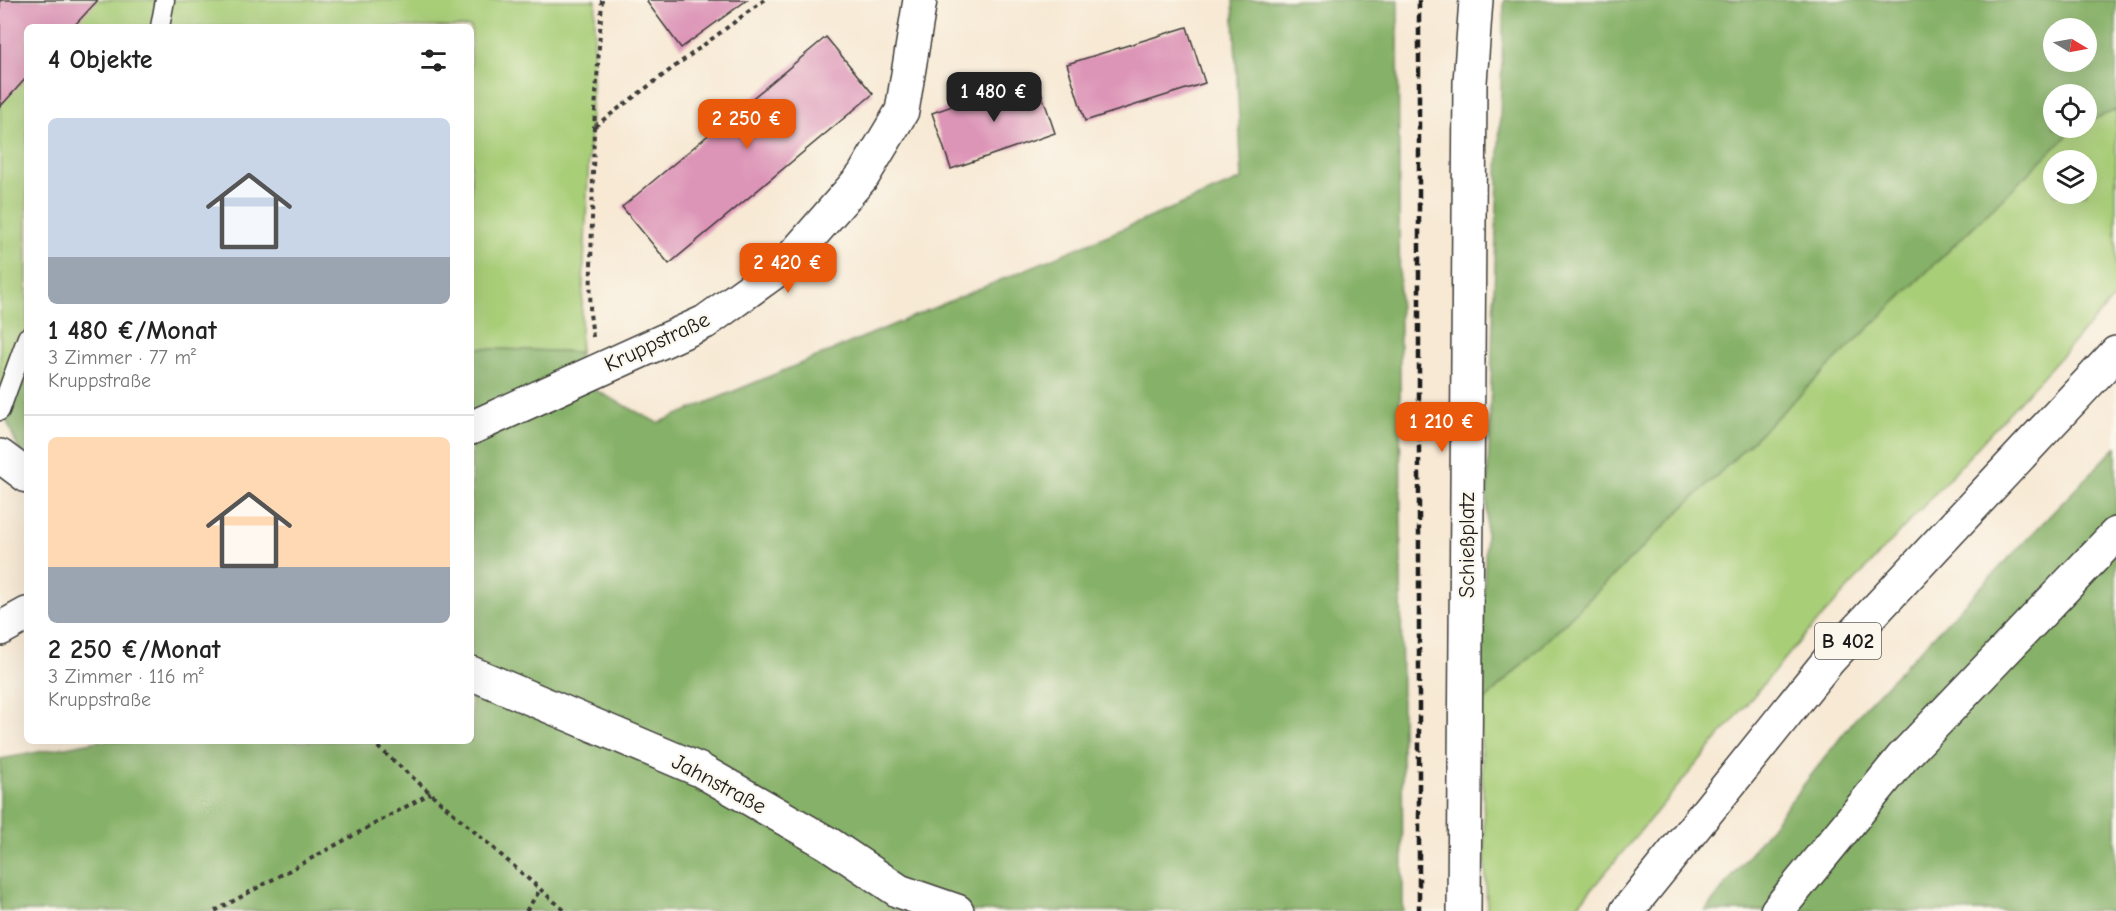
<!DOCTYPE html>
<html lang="de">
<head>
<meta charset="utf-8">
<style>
  body { margin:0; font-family:"Comic Neue",sans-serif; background:#f2f2f2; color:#222; height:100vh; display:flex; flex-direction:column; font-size:22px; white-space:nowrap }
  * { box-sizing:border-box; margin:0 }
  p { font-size:20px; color:#767676 }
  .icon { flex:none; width:33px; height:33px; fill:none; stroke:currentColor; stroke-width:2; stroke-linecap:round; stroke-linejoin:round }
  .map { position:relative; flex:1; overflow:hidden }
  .panel { position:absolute; left:24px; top:24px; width:450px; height:720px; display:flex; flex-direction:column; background:#fff; border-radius:9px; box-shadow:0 6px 24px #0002 }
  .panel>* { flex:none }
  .needle { width:39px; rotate:100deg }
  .buttons { position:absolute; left:2043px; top:18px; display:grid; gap:12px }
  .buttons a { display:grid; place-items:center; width:54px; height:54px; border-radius:50%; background:#fff; box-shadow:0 6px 24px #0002; font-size:30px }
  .price { position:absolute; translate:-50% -51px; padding:0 14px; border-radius:12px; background:#ea580c; color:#fff; font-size:20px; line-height:39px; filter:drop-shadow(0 2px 3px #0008) }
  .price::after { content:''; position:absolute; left:50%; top:36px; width:18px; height:14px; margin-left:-9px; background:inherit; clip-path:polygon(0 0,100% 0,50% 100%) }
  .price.active { background:#222; color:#fff }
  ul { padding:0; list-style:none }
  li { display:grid; align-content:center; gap:12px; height:318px; padding:0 24px }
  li+li { border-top:2px solid #e0e0e0 }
  li span { display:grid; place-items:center; height:186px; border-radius:9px; color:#555 }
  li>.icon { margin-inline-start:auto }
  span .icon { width:108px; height:108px; fill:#fffc; stroke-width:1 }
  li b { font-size:26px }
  h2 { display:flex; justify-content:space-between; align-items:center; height:72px; padding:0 24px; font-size:26px }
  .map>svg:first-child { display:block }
  .green { fill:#a9ce78; stroke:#62754a; stroke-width:1.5; fill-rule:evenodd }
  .forest { fill:#86b168; stroke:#516642; stroke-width:1.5; fill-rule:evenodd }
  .building { fill:#dd95b7 }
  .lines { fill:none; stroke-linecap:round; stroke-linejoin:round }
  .lane-casing { stroke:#3d3b38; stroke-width:21 }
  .street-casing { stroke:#3d3b38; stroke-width:36 }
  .primary-casing { stroke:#3d3b38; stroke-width:36 }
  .path { stroke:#3d3b38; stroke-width:4; stroke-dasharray:4.5 4.5; stroke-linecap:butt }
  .lane { stroke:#fff; stroke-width:18 }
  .street { stroke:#fff; stroke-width:33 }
  .primary { stroke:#fff; stroke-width:33 }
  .rail { stroke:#1c1c1c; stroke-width:4.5; stroke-dasharray:9 4.5; stroke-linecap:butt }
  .labels { text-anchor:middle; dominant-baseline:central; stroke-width:4.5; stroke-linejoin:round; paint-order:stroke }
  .shield { fill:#fbf7ec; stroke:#5f5e5a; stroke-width:1.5 }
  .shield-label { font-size:21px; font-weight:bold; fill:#1c1c1c }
  .street-label { font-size:22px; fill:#1c1c1c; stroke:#fbf7ec }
</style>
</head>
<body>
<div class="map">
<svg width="2116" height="911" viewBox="0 0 2116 911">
  <rect width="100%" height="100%" fill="#fbf7ec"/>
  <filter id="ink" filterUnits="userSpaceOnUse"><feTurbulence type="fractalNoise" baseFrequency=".0167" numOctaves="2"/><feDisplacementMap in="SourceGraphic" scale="12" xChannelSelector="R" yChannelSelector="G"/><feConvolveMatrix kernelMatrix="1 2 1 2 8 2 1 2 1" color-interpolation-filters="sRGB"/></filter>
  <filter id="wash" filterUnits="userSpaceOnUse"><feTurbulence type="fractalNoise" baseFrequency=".008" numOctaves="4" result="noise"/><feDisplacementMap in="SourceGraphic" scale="24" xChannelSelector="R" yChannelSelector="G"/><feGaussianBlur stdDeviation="1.35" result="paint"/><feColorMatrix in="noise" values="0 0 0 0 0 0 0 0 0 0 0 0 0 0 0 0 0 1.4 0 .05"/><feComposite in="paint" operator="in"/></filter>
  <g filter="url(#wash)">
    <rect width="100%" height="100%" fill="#f7e9d4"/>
    <path class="green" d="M 0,0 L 596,0 L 580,352 L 471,348 L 471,27 L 27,27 L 27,337 L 0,406 Z
      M 2116,110 L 2116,296 L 1799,642 L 1573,911 L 1487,911 L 1480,705 L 2075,128 L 2086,128 L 2087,122 ZM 2054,160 L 2086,160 L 2086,194 L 2054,194 Z"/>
    <path class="forest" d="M 1233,0 L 1398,0 L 1403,911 L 0,911 L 0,759 L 98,741 L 471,741 L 471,348 L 580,352 L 576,380 L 658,423 L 1242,179 Z
      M 1504,0 L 2116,0 L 2116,110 L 2087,122 L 2086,94 L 2054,94 L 2054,128 L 2075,128 L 1480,705 ZM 2054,28 L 2086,28 L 2086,62 L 2054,62 Z
      M 27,337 L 27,454 L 19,450 L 1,407 Z
      M 2116,447 L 2116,911 L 1705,911 L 1862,710 Z"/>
    <g id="blocks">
      <path class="building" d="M 0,0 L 98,0 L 73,27 L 27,27 L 27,77 L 0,107 Z
        M 649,0 L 747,0 L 681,48 L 647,2 Z
        M 1187,27 L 1205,83 L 1085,121 L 1067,64 Z
        M 826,37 L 873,94 L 669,264 L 622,207 Z
        M 1036,77 L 1055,133 L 951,169 L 932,113 Z"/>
    </g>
  </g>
  <g filter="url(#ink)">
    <use href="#blocks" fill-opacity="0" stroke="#3d3b38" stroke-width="1.5"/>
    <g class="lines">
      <g class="lane-casing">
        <path id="lane" d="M 160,27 L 165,0
          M 0,411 L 27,337"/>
      </g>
      <g class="street-casing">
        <path id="street" d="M 471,428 L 705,322 L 787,263 L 863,176 L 902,111 L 920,0
          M 0,456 L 27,476
          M 0,629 L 27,614
          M 471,673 L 700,770 L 829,844 L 899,891 L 957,911
          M 1464,911 L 1470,82 L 1476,0
          M 1777,911 L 1902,758 L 2116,534"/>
      </g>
      <g class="primary-casing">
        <path id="primary" d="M 1627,911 L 1829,660 L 2116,353"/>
      </g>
      <path class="path" d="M 595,126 L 764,0
        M 593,337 L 590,313 L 594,127 L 602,0
        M 371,741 L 565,911
        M 215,911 L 431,793
        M 526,911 L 540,890"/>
      <use href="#lane" class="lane"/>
      <use href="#street" class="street"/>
      <use href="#primary" class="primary"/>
      <path class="rail" d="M 1419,0 L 1419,911"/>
    </g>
  </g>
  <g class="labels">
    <rect class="shield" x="1815" y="623" width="66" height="36" rx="4.5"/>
    <g class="shield-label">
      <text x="1848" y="641">B 402</text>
    </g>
    <g class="street-label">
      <text transform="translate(657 342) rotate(-25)">Kruppstraße</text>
      <text transform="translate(1467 545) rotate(-90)">Schießplatz</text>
      <text transform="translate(719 784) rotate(28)">Jahnstraße</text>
    </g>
  </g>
</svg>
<div class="buttons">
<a><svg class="needle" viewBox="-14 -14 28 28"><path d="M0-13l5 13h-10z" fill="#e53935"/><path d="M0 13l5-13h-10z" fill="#767676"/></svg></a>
<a><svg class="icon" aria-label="locate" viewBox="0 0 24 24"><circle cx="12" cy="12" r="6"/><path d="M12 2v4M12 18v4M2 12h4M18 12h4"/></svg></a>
<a><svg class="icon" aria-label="layers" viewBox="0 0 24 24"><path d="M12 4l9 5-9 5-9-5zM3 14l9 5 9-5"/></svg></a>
</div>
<b class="price active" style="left:994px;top:123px">1 480 €</b>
<b class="price" style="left:747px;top:150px">2 250 €</b>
<b class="price" style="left:788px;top:294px">2 420 €</b>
<b class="price" style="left:1442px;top:453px">1 210 €</b>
<section class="panel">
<h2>4 Objekte<svg class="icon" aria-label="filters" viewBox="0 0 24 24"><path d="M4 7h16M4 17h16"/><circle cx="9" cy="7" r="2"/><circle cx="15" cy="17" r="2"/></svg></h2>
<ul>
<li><span style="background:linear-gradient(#c9d6e8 75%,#9aa5b1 0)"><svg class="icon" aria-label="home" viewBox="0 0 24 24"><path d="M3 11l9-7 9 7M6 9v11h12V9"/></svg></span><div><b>1 480 €/Monat</b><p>3 Zimmer · 77 m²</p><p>Kruppstraße</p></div></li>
<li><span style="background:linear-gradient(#ffd9b3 70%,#9aa5b1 0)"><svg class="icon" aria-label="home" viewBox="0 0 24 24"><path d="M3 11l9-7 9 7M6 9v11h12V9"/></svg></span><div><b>2 250 €/Monat</b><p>3 Zimmer · 116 m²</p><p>Kruppstraße</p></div></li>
</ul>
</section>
</div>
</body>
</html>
